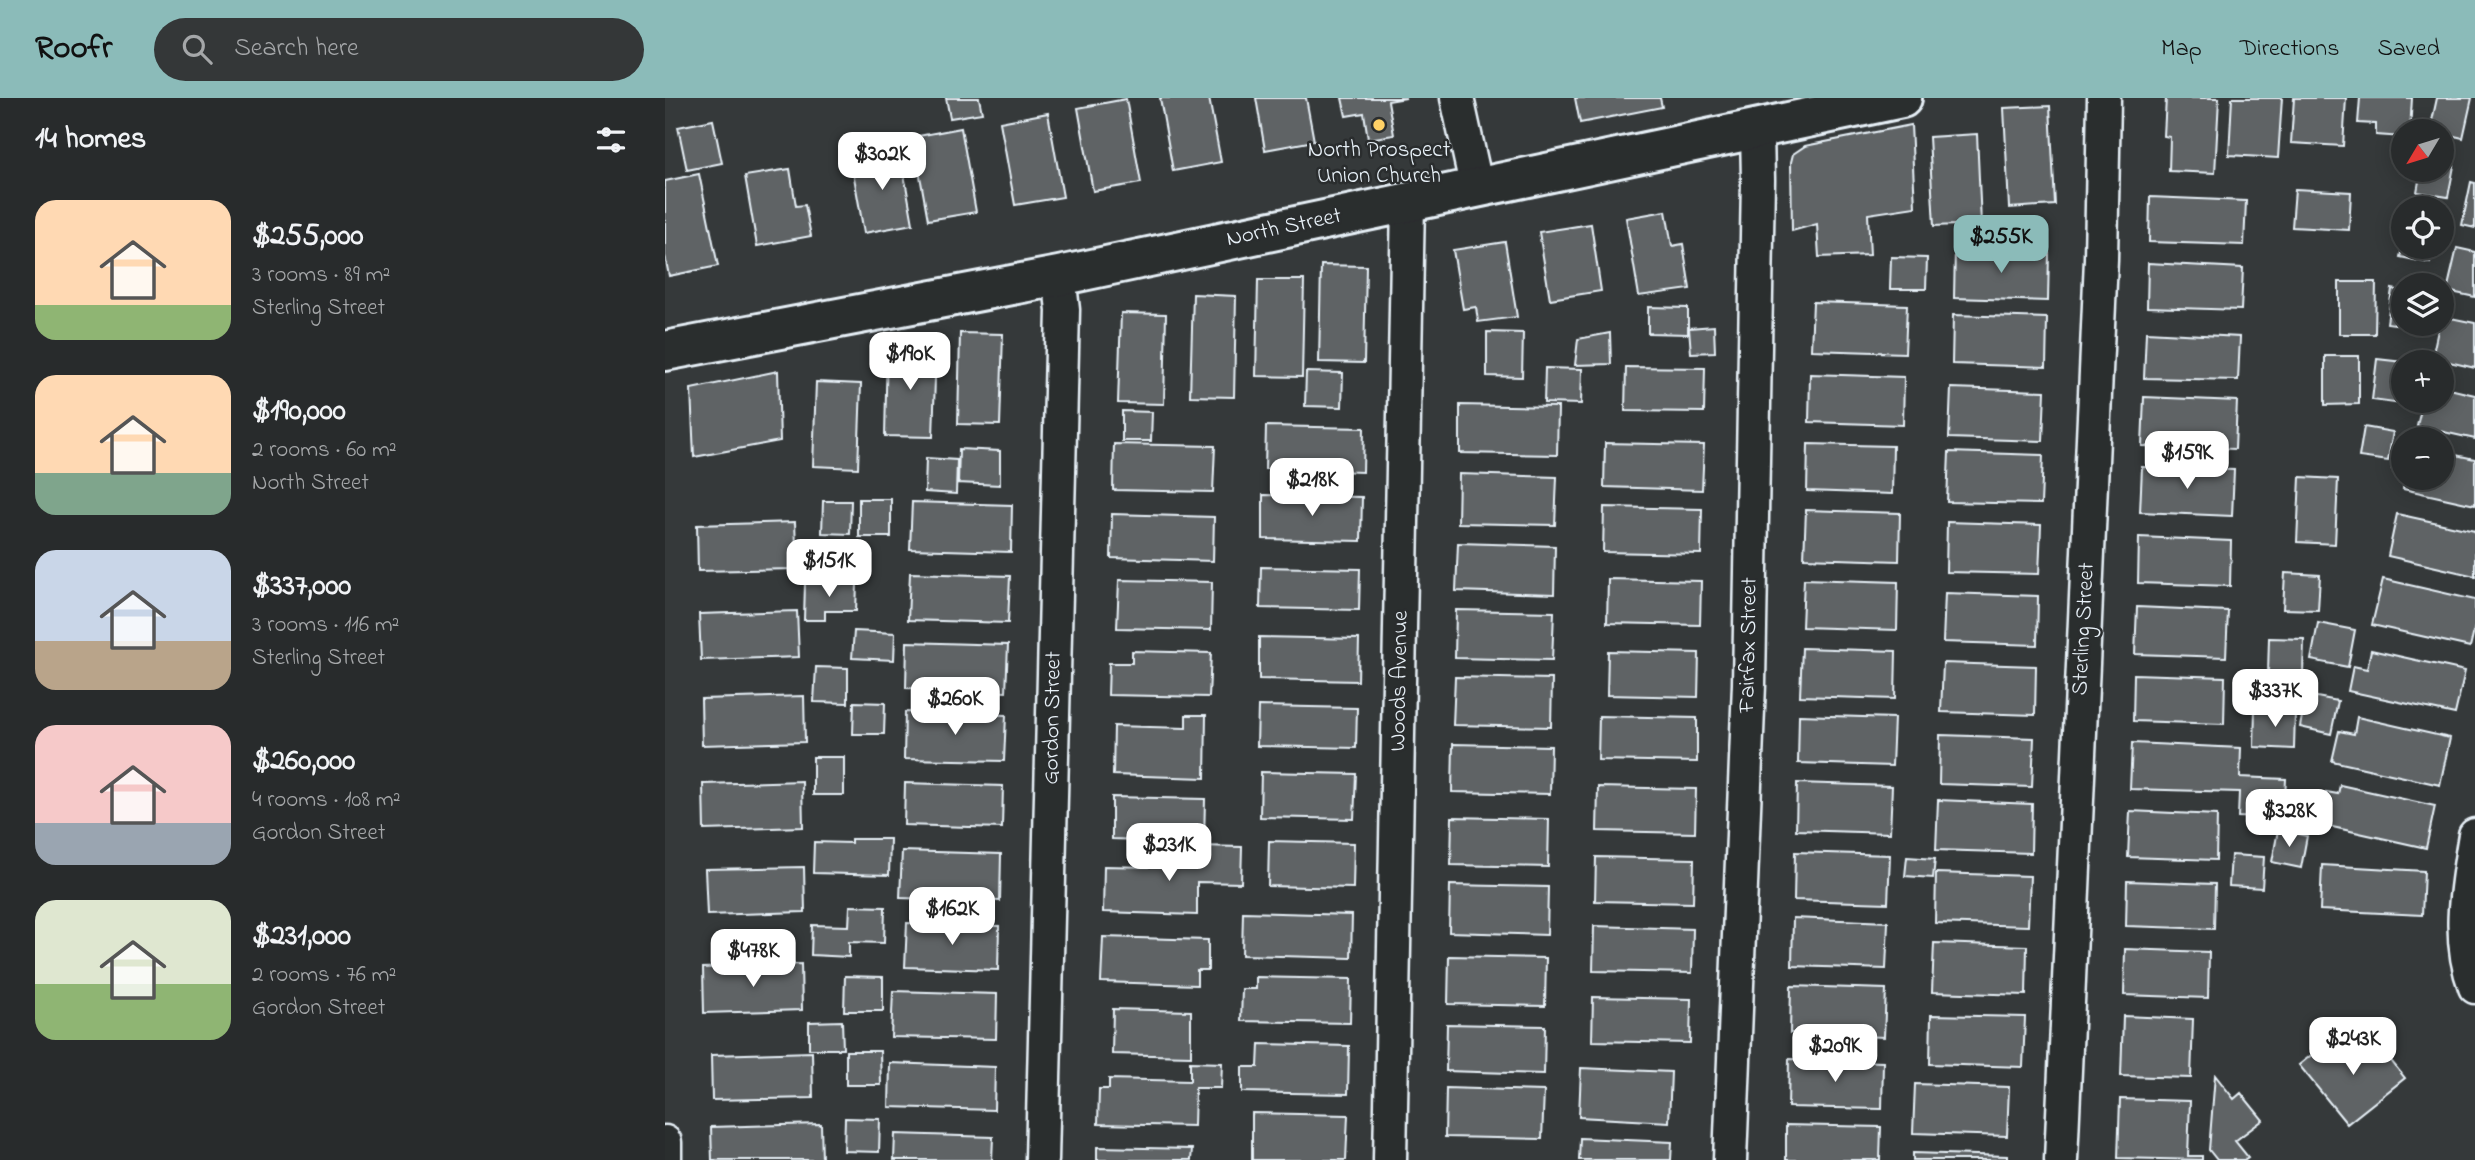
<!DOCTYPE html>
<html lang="en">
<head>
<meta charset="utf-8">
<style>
  body { margin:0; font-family:"Indie Flower",sans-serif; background:#343738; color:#f1f3f6; height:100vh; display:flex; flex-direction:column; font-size:26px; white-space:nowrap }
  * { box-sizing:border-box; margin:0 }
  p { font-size:23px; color:#a5a7a9 }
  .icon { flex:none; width:38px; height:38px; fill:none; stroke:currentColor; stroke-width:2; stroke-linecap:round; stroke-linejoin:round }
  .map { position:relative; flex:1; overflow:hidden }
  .drawer { display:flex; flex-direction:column; background:#282b2c; width:665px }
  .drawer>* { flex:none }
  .needle { width:46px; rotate:232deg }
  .buttons { position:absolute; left:1726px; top:21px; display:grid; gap:14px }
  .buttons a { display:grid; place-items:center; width:63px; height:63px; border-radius:50%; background:#282b2c; box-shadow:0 4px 18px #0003,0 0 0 2px #444748; font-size:35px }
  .price { position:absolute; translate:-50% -60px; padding:0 16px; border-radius:14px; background:#fff; color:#222; font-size:23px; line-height:46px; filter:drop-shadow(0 2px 4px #0008) }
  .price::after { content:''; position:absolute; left:50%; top:42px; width:21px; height:16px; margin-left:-10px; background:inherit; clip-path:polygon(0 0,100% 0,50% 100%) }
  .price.active { background:#8bbbb9; color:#111 }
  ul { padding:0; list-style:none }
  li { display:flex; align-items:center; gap:21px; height:175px; padding:0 35px }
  li span { display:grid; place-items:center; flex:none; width:196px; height:140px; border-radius:21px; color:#555 }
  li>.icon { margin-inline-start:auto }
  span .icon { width:84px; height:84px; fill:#fffc; stroke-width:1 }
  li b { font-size:30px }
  h2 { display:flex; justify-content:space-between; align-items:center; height:84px; padding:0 35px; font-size:30px }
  header { display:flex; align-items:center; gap:42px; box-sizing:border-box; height:98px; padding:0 35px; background:#8bbbb9; color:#111 }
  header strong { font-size:33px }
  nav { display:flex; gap:38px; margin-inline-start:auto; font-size:24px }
  .search { width:490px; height:63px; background:#343738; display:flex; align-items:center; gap:18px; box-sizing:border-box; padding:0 24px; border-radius:38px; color:#a5a7a9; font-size:26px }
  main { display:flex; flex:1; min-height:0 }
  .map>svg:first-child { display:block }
  .building { fill:#5f6365; stroke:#e8f1f8; stroke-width:2 }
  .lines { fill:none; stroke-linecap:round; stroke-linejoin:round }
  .street-casing { stroke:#e8f1f8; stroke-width:37 }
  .secondary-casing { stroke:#e8f1f8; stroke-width:44 }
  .street { stroke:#2a2d2e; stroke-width:32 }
  .secondary { stroke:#2a2d2e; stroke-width:38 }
  .poi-dot { fill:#ffd166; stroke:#2a2d2e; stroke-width:2.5 }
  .labels { text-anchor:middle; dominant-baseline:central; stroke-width:5; stroke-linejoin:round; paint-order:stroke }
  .poi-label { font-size:23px; fill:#e8f1f8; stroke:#2a2d2e }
  .street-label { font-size:23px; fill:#e8f1f8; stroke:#2a2d2e }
</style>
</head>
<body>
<header>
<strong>Roofr</strong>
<div class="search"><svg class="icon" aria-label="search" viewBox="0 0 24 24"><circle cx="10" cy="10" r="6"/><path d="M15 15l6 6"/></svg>Search here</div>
<nav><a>Map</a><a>Directions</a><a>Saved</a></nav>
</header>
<main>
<section class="drawer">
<h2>14 homes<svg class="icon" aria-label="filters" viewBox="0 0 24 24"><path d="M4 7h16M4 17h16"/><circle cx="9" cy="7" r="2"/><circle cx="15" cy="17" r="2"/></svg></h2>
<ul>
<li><span style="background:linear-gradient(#ffd9b3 75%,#8fb573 0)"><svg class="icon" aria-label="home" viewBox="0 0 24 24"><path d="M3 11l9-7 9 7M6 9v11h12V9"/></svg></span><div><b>$255,000</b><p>3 rooms · 89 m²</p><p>Sterling Street</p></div></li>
<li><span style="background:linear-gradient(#ffd9b3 70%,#7fa58c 0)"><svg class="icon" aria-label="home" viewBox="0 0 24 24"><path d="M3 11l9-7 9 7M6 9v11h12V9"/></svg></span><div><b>$190,000</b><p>2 rooms · 60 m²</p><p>North Street</p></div></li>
<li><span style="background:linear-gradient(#c9d6e8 65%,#b9a48a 0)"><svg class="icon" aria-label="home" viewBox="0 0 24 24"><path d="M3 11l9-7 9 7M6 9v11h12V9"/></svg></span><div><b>$337,000</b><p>3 rooms · 116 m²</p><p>Sterling Street</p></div></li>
<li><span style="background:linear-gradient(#f6c9c9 70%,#9aa5b1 0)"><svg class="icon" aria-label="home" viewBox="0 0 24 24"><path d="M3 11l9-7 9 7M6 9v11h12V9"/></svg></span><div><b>$260,000</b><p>4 rooms · 108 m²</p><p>Gordon Street</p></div></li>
<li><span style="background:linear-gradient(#dfe7d0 60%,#8fb573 0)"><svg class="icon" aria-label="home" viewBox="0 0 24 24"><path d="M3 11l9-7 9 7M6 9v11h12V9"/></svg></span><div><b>$231,000</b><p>2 rooms · 76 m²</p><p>Gordon Street</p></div></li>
</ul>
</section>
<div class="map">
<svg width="1810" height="1062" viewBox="0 0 1810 1062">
  <rect width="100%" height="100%" fill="#35393a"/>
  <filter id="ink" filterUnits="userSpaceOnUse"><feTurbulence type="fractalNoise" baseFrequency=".0143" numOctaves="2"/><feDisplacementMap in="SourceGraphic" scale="14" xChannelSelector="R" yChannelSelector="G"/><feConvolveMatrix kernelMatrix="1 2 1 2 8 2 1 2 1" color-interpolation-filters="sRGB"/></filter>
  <g filter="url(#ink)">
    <path class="building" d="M 281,0 L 314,0 L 317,15 L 285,20 Z
      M 495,0 L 544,0 L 556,64 L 508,73 Z
      M 591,0 L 641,0 L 649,43 L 600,52 Z
      M 677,0 L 741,0 L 723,3 L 729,37 L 703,41 L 699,15 L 681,18 Z
      M 910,0 L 995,0 L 997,9 L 915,25 Z
      M 1501,0 L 1554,0 L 1550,75 L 1504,73 L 1505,39 L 1499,38 Z
      M 1567,0 L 1617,0 L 1613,60 L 1564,57 Z
      M 1629,0 L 1681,0 L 1678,48 L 1626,45 Z
      M 1695,0 L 1747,0 L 1745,33 L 1738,33 L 1738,39 L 1711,37 L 1711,26 L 1693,25 Z
      M 1772,0 L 1807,0 L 1798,40 L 1776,35 L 1776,33 L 1765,32 Z
      M 461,1 L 476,85 L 428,93 L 413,10 Z
      M 1385,8 L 1390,107 L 1344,110 L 1339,10 Z
      M 383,15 L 398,99 L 350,107 L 335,24 Z
      M 48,22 L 57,65 L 22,72 L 13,29 Z
      M 1246,27 L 1250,109 L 1203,116 L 1205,157 L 1154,159 L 1152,126 L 1127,133 L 1126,64 L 1128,56 L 1140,48 Z
      M 296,30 L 311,114 L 263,122 L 248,39 Z
      M 1312,36 L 1316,126 L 1269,128 L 1264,39 Z
      M 235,54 L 248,126 L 199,135 L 186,62 Z
      M 1776,65 L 1789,68 L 1783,99 L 1752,94 L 1756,72 L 1776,72 Z
      M 125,71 L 131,108 L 140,107 L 146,138 L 92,148 L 80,78 Z
      M 34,76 L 53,168 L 4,178 L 0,158 L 0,83 Z
      M 1806,84 L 1810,85 L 1810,130 L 1797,127 Z
      M 1630,91 L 1686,94 L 1684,132 L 1627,129 Z
      M 1485,99 L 1581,103 L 1579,147 L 1484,144 Z
      M 1001,113 L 1007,148 L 1018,146 L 1025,191 L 974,198 L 961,120 Z
      M 926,126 L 936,193 L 885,201 L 874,134 Z
      M 840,144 L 852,219 L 813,224 L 811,209 L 798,211 L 788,152 Z
      M 1738,146 L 1738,149 L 1769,149 L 1765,165 L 1735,159 Z
      M 1792,150 L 1810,154 L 1810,199 L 1782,193 Z
      M 1290,151 L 1384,154 L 1383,203 L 1289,200 Z
      M 1226,159 L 1262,160 L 1261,191 L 1225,191 Z
      M 1483,165 L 1578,170 L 1576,212 L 1482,209 Z
      M 656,167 L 701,168 L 699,265 L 654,264 Z
      M 593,182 L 639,182 L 637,279 L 591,278 Z
      M 1674,184 L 1711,184 L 1710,236 L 1674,236 Z
      M 1727,191 L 1738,193 L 1738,226 L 1759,226 L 1759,230 L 1722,225 Z
      M 528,196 L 571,198 L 569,299 L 525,298 Z
      M 1148,204 L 1242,207 L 1240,255 L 1146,252 Z
      M 983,209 L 1023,210 L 1023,236 L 983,235 Z
      M 456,215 L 501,216 L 499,306 L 453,305 Z
      M 1288,217 L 1382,220 L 1381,269 L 1287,266 Z
      M 1776,218 L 1810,225 L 1810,270 L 1767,260 Z
      M 1049,228 L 1050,254 L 1026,255 L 1024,230 Z
      M 822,234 L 858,235 L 857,279 L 822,278 Z
      M 1481,234 L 1575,239 L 1573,282 L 1479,280 Z
      M 295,235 L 338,236 L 335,327 L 293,326 Z
      M 945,235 L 946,266 L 910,267 L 913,241 Z
      M 222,249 L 271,251 L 268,339 L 220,338 Z
      M 1660,258 L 1694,258 L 1694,306 L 1660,307 Z
      M 1712,261 L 1738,264 L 1738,303 L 1745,303 L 1744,307 L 1707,302 Z
      M 961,269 L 1040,270 L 1039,314 L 960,313 Z
      M 880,270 L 917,271 L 916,306 L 879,305 Z
      M 113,273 L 115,343 L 29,359 L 26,291 Z
      M 641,274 L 678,275 L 677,309 L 640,308 Z
      M 1145,276 L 1239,279 L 1238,327 L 1144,324 Z
      M 151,284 L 196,286 L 193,370 L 148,368 Z
      M 1776,289 L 1810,297 L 1810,341 L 1752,328 L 1758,303 L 1776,303 Z
      M 1286,290 L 1380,293 L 1378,343 L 1284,340 Z
      M 1479,299 L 1572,303 L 1570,351 L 1477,348 Z
      M 795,307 L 893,309 L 892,357 L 795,355 Z
      M 457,313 L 487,314 L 486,343 L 457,343 Z
      M 601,328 L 699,330 L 698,374 L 600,371 Z
      M 1699,329 L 1728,334 L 1723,363 L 1694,359 Z
      M 940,345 L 1039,347 L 1037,392 L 939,389 Z
      M 449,346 L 550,348 L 548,394 L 448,392 Z
      M 1143,346 L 1228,348 L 1227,396 L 1142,393 Z
      M 294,351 L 335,353 L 335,387 L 293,385 Z
      M 1284,354 L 1378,357 L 1376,406 L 1282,404 Z
      M 1731,354 L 1738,355 L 1738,374 L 1727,371 Z
      M 1776,354 L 1810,361 L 1810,407 L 1738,391 L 1740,380 L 1776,380 Z
      M 261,360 L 292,362 L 291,396 L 260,394 Z
      M 1477,369 L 1569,372 L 1567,418 L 1475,414 Z
      M 794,376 L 892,379 L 890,427 L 793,425 Z
      M 1635,379 L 1673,381 L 1670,446 L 1632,444 Z
      M 598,397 L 697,399 L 696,443 L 598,441 Z
      M 194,401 L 226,401 L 226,439 L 194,439 Z
      M 158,403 L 186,403 L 185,436 L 157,435 Z
      M 247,404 L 347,407 L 346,454 L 245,451 Z
      M 939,409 L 1037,411 L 1036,456 L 938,454 Z
      M 1141,412 L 1235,415 L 1234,463 L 1139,460 Z
      M 447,416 L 549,419 L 548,463 L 446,460 Z
      M 1732,416 L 1810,433 L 1810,478 L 1723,458 Z
      M 130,424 L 132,471 L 33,473 L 32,427 Z
      M 1282,424 L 1376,427 L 1374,476 L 1281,474 Z
      M 1474,439 L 1566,443 L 1565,488 L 1473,485 Z
      M 793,445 L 890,448 L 889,496 L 791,493 Z
      M 596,469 L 695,471 L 694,512 L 595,510 Z
      M 245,475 L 345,478 L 343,525 L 243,522 Z
      M 1620,475 L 1655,477 L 1653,512 L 1618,511 Z
      M 943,481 L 1036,483 L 1035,527 L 942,525 Z
      M 1139,481 L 1233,484 L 1232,532 L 1137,529 Z
      M 1718,481 L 1810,502 L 1810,528 L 1805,549 L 1707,527 Z
      M 454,482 L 547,484 L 546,532 L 452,530 Z
      M 140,485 L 192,486 L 191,513 L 160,513 L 160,522 L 139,522 Z
      M 1280,495 L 1373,498 L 1372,547 L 1278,544 Z
      M 1472,509 L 1563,513 L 1561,559 L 1470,556 Z
      M 791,512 L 889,514 L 887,562 L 790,560 Z
      M 132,513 L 134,559 L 36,562 L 34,516 Z
      M 1653,525 L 1690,532 L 1683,569 L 1646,562 Z
      M 189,533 L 230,535 L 229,562 L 187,560 Z
      M 594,539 L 694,541 L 693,583 L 594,581 Z
      M 1604,540 L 1639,541 L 1638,577 L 1603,575 Z
      M 242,544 L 343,547 L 341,594 L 241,590 Z
      M 1137,550 L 1231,553 L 1230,601 L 1135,598 Z
      M 1706,552 L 1800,573 L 1790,616 L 1683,593 L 1688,568 L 1702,571 Z
      M 467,553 L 546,555 L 544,599 L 443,597 L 444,565 L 467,565 Z
      M 943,553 L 1034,555 L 1033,599 L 942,597 Z
      M 1278,565 L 1371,568 L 1370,617 L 1276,614 Z
      M 151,569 L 183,570 L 183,605 L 149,604 Z
      M 1469,576 L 1560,579 L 1559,626 L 1468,623 Z
      M 790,579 L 887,581 L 886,629 L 788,627 Z
      M 1641,597 L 1673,603 L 1666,636 L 1635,629 Z
      M 139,598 L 140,644 L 37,647 L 36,601 Z
      M 189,604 L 220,605 L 219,636 L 188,636 Z
      M 593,608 L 692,610 L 691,650 L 592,648 Z
      M 1590,611 L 1630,613 L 1629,651 L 1589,649 Z
      M 240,614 L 341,617 L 339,663 L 239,661 Z
      M 521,617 L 541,617 L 540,680 L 448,677 L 449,628 L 521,630 Z
      M 1134,617 L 1229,620 L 1227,668 L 1133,665 Z
      M 934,618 L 1032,620 L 1032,664 L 933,662 Z
      M 1692,619 L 1785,640 L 1775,687 L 1667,663 L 1674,633 L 1689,636 Z
      M 1275,637 L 1369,640 L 1367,689 L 1274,686 Z
      M 1467,645 L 1576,650 L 1575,679 L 1621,681 L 1619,721 L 1573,719 L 1574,694 L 1465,691 Z
      M 788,646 L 886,648 L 885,696 L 787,694 Z
      M 148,659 L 179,659 L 179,697 L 148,697 Z
      M 596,674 L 691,676 L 689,721 L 595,719 Z
      M 137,683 L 138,729 L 39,732 L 38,686 Z
      M 240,685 L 338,688 L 337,730 L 239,727 Z
      M 1132,685 L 1227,688 L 1225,735 L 1131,732 Z
      M 1675,687 L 1770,708 L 1761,750 L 1654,726 L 1661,694 L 1673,696 Z
      M 933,689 L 1031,691 L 1030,735 L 932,733 Z
      M 447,699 L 540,701 L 539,744 L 447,741 Z
      M 1273,702 L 1367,706 L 1366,755 L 1271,752 Z
      M 1465,713 L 1552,717 L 1551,762 L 1463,759 Z
      M 787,719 L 884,721 L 883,769 L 786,767 Z
      M 1613,732 L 1642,738 L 1636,770 L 1607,764 Z
      M 186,741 L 225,741 L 224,777 L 148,775 L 149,744 L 186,745 Z
      M 604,743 L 689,745 L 688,790 L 603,788 Z
      M 533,748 L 577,749 L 576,785 L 532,784 L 532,817 L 438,814 L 439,768 L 533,770 Z
      M 237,753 L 336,756 L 335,803 L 235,800 Z
      M 1130,754 L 1225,757 L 1223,805 L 1129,802 Z
      M 1566,757 L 1599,759 L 1597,790 L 1564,788 Z
      M 931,759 L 1029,761 L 1028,805 L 930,803 Z
      M 1242,759 L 1270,761 L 1268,780 L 1240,778 Z
      M 1657,767 L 1759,773 L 1757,817 L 1655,812 Z
      M 139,769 L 140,814 L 42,817 L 40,771 Z
      M 1271,775 L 1365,778 L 1363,828 L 1270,825 Z
      M 1462,783 L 1550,786 L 1549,831 L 1461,828 Z
      M 785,787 L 883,789 L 882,837 L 784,834 Z
      M 185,808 L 220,809 L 219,845 L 184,844 L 184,859 L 146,857 L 147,827 L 184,828 Z
      M 578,814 L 687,817 L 686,860 L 577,857 Z
      M 1128,820 L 1223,824 L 1221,871 L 1127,868 Z
      M 242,825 L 334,828 L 333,872 L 240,869 Z
      M 929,828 L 1028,831 L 1027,875 L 928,873 Z
      M 438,839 L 543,842 L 543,872 L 532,872 L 532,887 L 436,884 Z
      M 1269,845 L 1362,848 L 1361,897 L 1267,894 Z
      M 1460,851 L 1544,854 L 1543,900 L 1459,897 Z
      M 784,858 L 881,860 L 880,908 L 783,906 Z
      M 136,866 L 137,912 L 39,915 L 38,870 Z
      M 180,878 L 218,879 L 218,913 L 179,913 Z
      M 591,879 L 686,881 L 685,925 L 576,923 L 577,891 L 591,891 Z
      M 1126,888 L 1221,891 L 1219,939 L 1125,935 Z
      M 228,893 L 332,896 L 331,941 L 226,939 Z
      M 928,899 L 1026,901 L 1025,945 L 927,943 Z
      M 448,911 L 526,913 L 526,958 L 447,956 Z
      M 1266,917 L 1360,919 L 1358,969 L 1265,966 Z
      M 1458,918 L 1528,921 L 1526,980 L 1456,978 Z
      M 177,923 L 178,951 L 144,951 L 144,924 Z
      M 782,926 L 880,928 L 879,976 L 781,973 Z
      M 1707,939 L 1740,980 L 1682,1026 L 1634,967 L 1659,947 L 1668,959 L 1685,946 L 1690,953 Z
      M 594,946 L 684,948 L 683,996 L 577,994 L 577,969 L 593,969 Z
      M 181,953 L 215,953 L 216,987 L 181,987 Z
      M 147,954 L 148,1000 L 47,1002 L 46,957 Z
      M 1124,961 L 1218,964 L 1217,1011 L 1123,1009 Z
      M 525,964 L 557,965 L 556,990 L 530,990 L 529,1028 L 433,1026 L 434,991 L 444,991 L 444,981 L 525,983 Z
      M 225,965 L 330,969 L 329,1012 L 224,1009 Z
      M 916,970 L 1006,974 L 1004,1024 L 914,1019 Z
      M 1550,977 L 1569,1001 L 1576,995 L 1598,1022 L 1570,1043 L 1583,1059 L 1579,1062 L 1552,1062 L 1544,1052 Z
      M 1250,986 L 1344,989 L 1342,1038 L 1248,1035 Z
      M 781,990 L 879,993 L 877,1041 L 780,1039 Z
      M 1455,1001 L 1525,1003 L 1523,1058 L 1537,1058 L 1537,1062 L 1453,1060 Z
      M 587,1015 L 683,1017 L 681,1062 L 587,1062 Z
      M 180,1020 L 215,1021 L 214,1054 L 179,1053 Z
      M 156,1026 L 157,1062 L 47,1062 L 46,1029 Z
      M 1121,1027 L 1216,1029 L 1215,1062 L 1121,1062 Z
      M 230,1036 L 328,1039 L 327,1062 L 229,1062 Z
      M 915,1040 L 1007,1044 L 1006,1062 L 914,1062 Z
      M 432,1049 L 527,1051 L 526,1062 L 432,1062 Z
      M 1248,1055 L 1342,1058 L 1342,1062 L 1248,1062 Z"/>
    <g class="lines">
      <g class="street-casing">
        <path id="street" d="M 792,0 L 812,91
          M 1810,737 C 1802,787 1791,840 1810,889
          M 0,1044 L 0,1062
          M 377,1062 L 398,212 L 394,178
          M 725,1062 L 743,104
          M 1065,1062 L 1084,586 L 1093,82 L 1092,32
          M 1396,1062 L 1436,161 L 1439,0"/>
      </g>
      <g class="secondary-casing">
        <path id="secondary" d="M 0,253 L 394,178 L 1237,0"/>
      </g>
      <use href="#street" class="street"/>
      <use href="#secondary" class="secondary"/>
    </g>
  </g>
  <circle class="poi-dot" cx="714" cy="27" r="7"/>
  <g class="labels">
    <g class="poi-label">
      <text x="714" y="52">North Prospect<tspan x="714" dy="26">Union Church</tspan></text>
    </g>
    <g class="street-label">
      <text transform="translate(619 130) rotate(-12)">North Street</text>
      <text transform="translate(1419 531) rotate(-87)">Sterling Street</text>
      <text transform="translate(1084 547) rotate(-89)">Fairfax Street</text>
      <text transform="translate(735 583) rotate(-89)">Woods Avenue</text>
      <text transform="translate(388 620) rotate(-89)">Gordon Street</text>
    </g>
  </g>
</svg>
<div class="buttons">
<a><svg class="needle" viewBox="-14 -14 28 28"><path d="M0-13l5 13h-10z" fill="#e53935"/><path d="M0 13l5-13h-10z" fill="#a5a7a9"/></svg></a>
<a><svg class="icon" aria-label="locate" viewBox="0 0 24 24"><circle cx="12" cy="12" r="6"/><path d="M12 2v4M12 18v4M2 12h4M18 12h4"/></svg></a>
<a><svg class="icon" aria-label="layers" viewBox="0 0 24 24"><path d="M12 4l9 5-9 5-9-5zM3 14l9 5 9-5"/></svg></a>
<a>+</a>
<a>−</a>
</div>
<b class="price" style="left:217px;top:94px">$302K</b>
<b class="price active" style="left:1336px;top:177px">$255K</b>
<b class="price" style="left:245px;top:294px">$190K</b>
<b class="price" style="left:1522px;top:393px">$159K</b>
<b class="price" style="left:647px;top:420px">$218K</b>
<b class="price" style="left:164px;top:501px">$151K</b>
<b class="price" style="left:1610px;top:631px">$337K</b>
<b class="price" style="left:290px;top:639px">$260K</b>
<b class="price" style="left:1624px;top:751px">$328K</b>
<b class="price" style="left:504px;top:785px">$231K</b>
<b class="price" style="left:287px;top:849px">$162K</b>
<b class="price" style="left:88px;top:891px">$478K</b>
<b class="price" style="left:1688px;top:979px">$243K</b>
<b class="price" style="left:1170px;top:986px">$209K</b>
</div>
</main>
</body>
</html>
